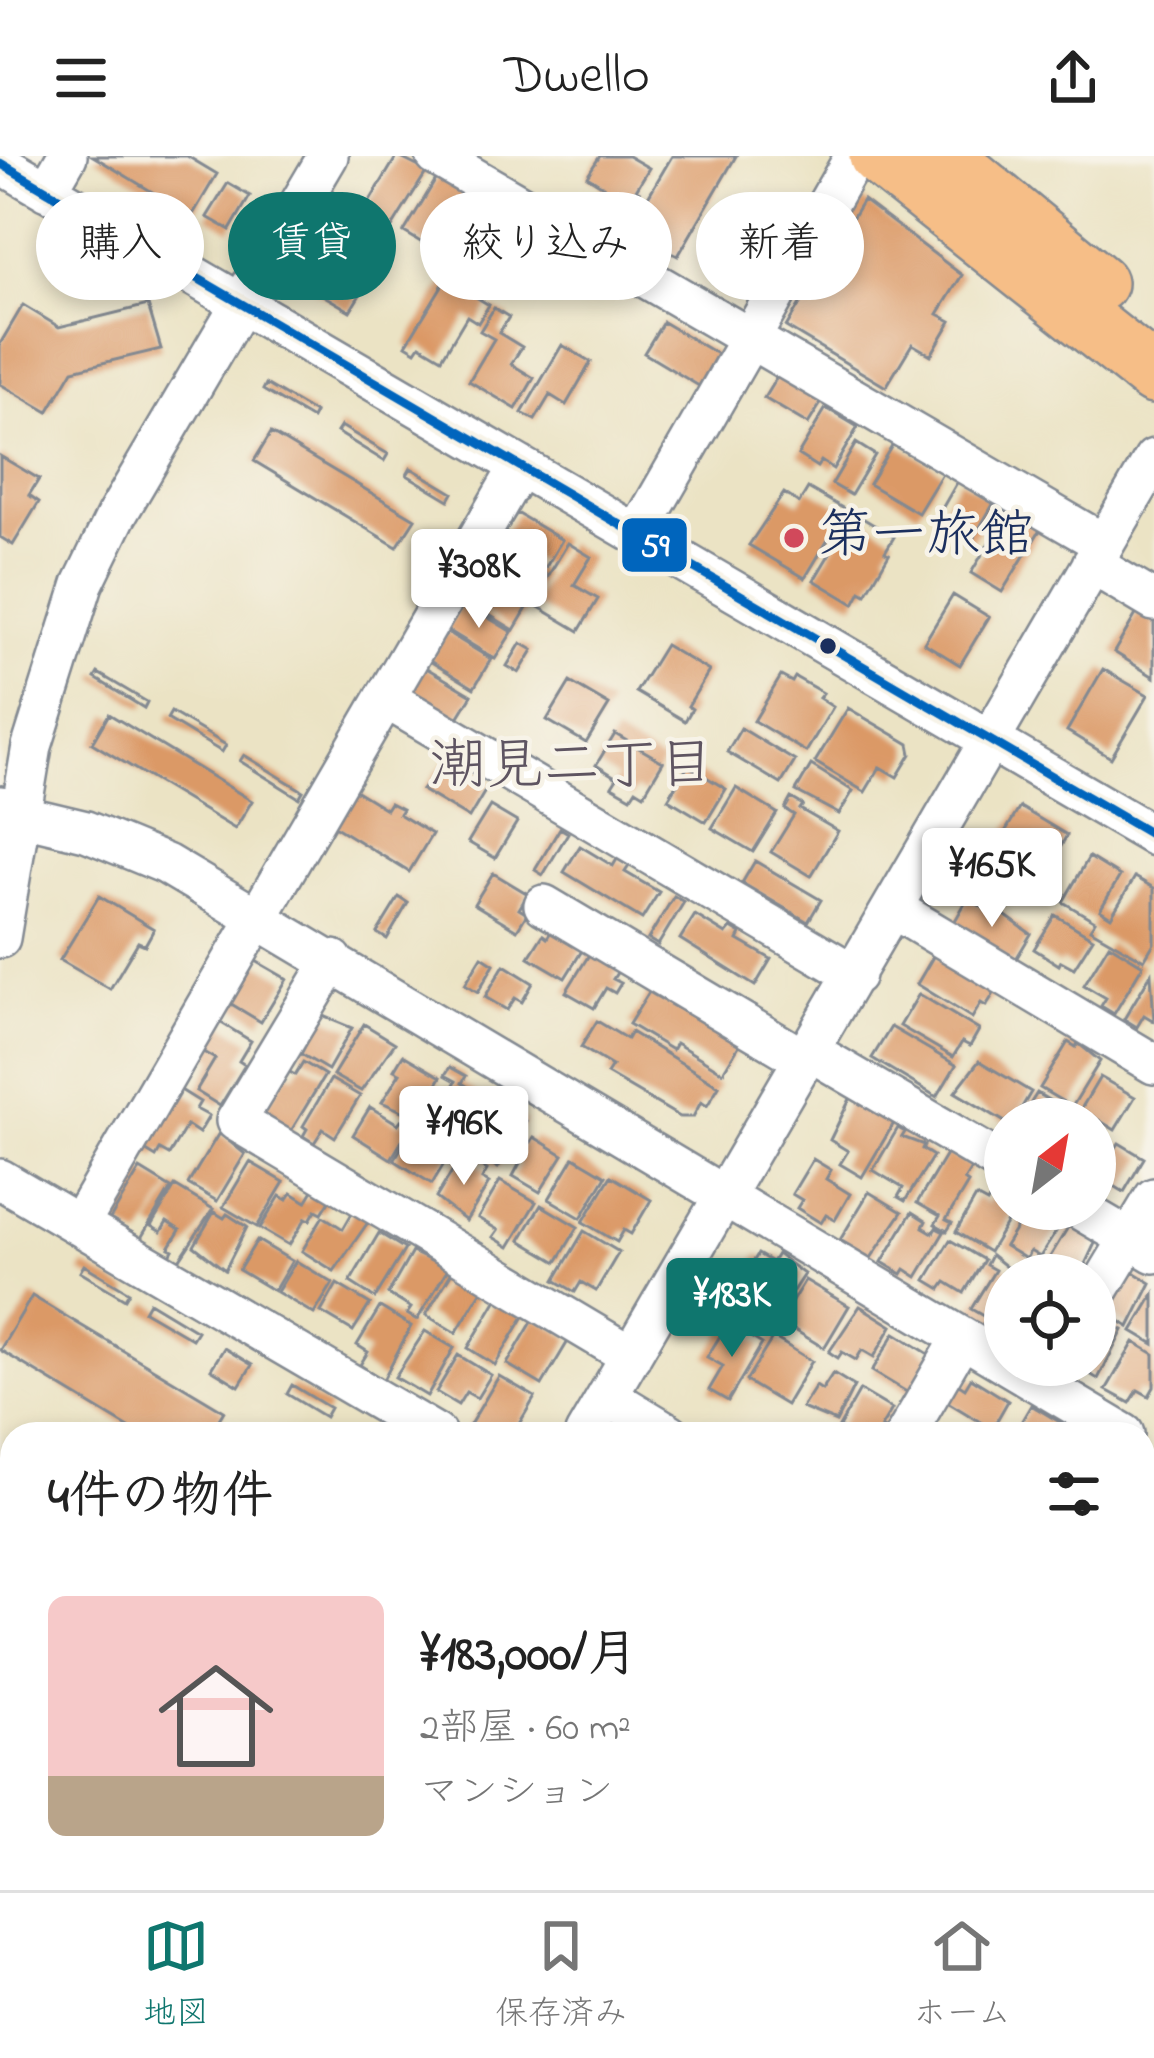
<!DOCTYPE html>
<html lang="ja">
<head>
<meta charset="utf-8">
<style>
  body { margin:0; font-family:"Indie Flower","Klee One",sans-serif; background:#f6f6f6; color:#222; height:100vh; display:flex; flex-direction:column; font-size:45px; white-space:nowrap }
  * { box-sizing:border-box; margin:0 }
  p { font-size:39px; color:#767676 }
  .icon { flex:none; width:66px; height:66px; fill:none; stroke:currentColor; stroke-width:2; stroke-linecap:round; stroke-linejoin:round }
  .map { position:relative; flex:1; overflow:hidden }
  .sheet { position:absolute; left:0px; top:1266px; width:1155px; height:468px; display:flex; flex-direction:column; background:#fff; border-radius:36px 36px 0 0; box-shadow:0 6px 18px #0003 }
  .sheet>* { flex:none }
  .guide { position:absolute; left:36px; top:36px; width:1083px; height:108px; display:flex; gap:24px }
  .needle { width:78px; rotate:31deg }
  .fabs { position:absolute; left:984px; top:942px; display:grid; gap:24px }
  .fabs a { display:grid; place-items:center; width:132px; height:132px; border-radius:50%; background:#fff; box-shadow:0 6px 18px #0003; font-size:60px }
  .price { position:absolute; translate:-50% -102px; padding:0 27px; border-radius:12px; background:#fff; color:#222; font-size:39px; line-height:78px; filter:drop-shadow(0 3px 6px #0008) }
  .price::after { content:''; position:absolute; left:50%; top:72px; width:36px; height:27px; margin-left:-18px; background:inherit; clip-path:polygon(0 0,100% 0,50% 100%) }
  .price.selected { background:#0f766e; color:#fff }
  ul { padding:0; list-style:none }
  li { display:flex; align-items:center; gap:36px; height:300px; padding:0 48px }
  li+li { border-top:3px solid #e0e0e0 }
  li span { display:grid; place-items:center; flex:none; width:336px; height:240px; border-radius:18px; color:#555 }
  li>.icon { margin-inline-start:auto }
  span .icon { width:144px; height:144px; fill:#fffc; stroke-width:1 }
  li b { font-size:51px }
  h2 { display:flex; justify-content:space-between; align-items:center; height:144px; padding:0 48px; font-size:51px }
  .tag { padding:0 42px; border-radius:54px; background:#fff; box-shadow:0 6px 18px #0003; font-size:42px; line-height:108px }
  .tag.selected { background:#0f766e; color:#fff }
  header { display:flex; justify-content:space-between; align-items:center; height:156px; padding:0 48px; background:#fff; font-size:54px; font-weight:600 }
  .dock { display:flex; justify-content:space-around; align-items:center; height:168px; border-top:3px solid #e0e0e0; background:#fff; font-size:33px; color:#767676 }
  .dock a { display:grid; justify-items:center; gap:6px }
  .dock .selected { color:#0f766e }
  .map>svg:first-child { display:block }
  .building { fill:#db9966 }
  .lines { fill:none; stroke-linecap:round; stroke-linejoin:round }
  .minor-casing { stroke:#838991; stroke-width:44 }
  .highway-casing { stroke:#838991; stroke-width:62 }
  .minor { stroke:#fff; stroke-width:39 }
  .highway { stroke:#f6be87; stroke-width:57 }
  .bus-1-casing { stroke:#f7f3e8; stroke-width:18 }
  .bus-1 { stroke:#0065bd; stroke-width:9 }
  .poi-dot { fill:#d1495b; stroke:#f7f3e8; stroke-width:4.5 }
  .bus-dot { fill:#1b2f5e; stroke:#f7f3e8; stroke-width:4.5 }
  .labels { text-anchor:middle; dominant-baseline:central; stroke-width:9; stroke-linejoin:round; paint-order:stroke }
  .poi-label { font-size:54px; fill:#1b2f5e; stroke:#f7f3e8; text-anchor:start }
  .neighbourhood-label { font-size:57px; fill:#5e5461; stroke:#f7f3e8 }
  .line-badge { stroke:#f7f3e8; stroke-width:4.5 }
  .badge-label { font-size:33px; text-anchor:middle; font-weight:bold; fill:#fff }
</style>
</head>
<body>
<header><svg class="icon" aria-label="menu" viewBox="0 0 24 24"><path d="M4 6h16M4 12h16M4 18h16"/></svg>Dwello<svg class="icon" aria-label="share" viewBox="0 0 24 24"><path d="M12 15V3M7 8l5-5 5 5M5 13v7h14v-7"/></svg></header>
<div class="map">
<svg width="1154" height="1734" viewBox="0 0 1154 1734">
  <rect width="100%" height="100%" fill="#f7f3e8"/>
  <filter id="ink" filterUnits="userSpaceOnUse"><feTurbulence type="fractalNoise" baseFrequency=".00833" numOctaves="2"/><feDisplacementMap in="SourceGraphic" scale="24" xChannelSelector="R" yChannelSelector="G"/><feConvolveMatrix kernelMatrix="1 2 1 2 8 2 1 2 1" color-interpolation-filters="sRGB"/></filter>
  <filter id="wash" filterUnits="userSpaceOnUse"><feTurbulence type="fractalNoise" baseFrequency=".004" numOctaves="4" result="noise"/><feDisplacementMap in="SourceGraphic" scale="48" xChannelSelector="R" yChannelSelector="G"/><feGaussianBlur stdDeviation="2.7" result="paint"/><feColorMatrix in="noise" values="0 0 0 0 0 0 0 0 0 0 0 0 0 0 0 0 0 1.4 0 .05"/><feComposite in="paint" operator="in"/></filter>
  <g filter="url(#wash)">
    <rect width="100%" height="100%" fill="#ebe3c4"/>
    <g id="blocks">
      <path class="building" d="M 93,0 L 187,0 L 217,18 L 192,60 Z
        M 397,0 L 427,15 L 391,73 L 375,63 L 378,57 L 367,50 Z
        M 600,0 L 628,0 L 649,12 L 636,34 L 640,36 L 621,69 L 609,62 L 617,48 L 600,35 L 603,30 L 587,20 Z
        M 672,0 L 736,0 L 678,100 L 628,75 Z
        M 438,20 L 467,38 L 434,94 L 404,76 Z
        M 228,27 L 250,40 L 230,74 L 207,61 Z
        M 863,44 L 962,119 L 938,158 L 951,165 L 931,199 L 912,188 L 886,231 L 786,171 Z
        M 345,63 L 362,73 L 352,89 L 380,106 L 350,155 L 314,134 L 344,85 L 335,80 Z
        M 446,123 L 489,149 L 478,167 L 467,160 L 442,202 L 420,189 L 416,195 L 406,189 Z
        M 23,149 L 59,171 L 148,149 L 161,193 L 73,214 L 48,256 L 0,228 L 0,188 Z
        M 494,152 L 509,161 L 499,177 L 522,191 L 511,208 L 534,222 L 516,253 L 469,225 L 494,183 L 480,175 Z
        M 663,166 L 717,198 L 699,230 L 644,197 Z
        M 562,189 L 591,206 L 566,249 L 550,239 L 535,264 L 522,257 Z
        M 779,217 L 823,244 L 808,268 L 764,242 Z
        M 266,228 L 315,257 L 312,263 L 263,234 Z
        M 826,252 L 858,271 L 833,313 L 821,305 L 817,311 L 798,299 Z
        M 341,270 L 388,298 L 384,305 L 337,276 Z
        M 271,277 L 415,363 L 397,391 L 254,305 Z
        M 894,286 L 943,316 L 918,357 L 869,328 Z
        M 856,287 L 875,299 L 851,339 L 832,328 Z
        M 0,300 L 39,323 L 29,339 L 39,346 L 13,389 L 0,381 Z
        M 411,312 L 453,337 L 449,344 L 407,319 Z
        M 959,323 L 995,345 L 972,385 L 936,363 Z
        M 808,332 L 846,354 L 805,422 L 749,389 L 784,337 L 799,347 Z
        M 1008,355 L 1040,374 L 1002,436 L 971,417 Z
        M 517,357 L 562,384 L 546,411 L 500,384 Z
        M 854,357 L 894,381 L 885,396 L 889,398 L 866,438 L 861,435 L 854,448 L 814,424 Z
        M 568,387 L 591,401 L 574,429 L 598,443 L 579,475 L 532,447 Z
        M 499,391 L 545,418 L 531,441 L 482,411 Z
        M 480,417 L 530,447 L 514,474 L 471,448 L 483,428 L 476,424 Z
        M 953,439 L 989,461 L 960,509 L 924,487 Z
        M 462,446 L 512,476 L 495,503 L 446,473 Z
        M 1138,455 L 1154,464 L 1154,521 L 1114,496 Z
        M 445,475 L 491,503 L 474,532 L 428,504 Z
        M 521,487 L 533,494 L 519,517 L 507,510 Z
        M 665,489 L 709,515 L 688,550 L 692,553 L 685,565 L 636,536 Z
        M 423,510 L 472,539 L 458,562 L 409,533 Z
        M 1103,513 L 1148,539 L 1111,602 L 1067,575 Z
        M 98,517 L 147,546 L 144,552 L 95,522 Z
        M 781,520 L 792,526 L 795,521 L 823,537 L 819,542 L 833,551 L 806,596 L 754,565 Z
        M 570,526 L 609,549 L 586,587 L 547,564 Z
        M 848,552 L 909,588 L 911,598 L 897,621 L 880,611 L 865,636 L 815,606 Z
        M 171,556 L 226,589 L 222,596 L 167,563 Z
        M 109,558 L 252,645 L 235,673 L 92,587 Z
        M 741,572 L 795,605 L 781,628 L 727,596 Z
        M 615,578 L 663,606 L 644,638 L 636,633 L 631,641 L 612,630 L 617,622 L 596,609 Z
        M 244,599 L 303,635 L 299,642 L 240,605 Z
        M 449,600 L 491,625 L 469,662 L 422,634 Z
        M 811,609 L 853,635 L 839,658 L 796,635 Z
        M 688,610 L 726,633 L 706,666 L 668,643 Z
        M 736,632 L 777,657 L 753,696 L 712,672 Z
        M 355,634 L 386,653 L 390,647 L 402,653 L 399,658 L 432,678 L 409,716 L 334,670 Z
        M 791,642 L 803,649 L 800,653 L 838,675 L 811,720 L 771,696 L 794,659 L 785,653 Z
        M 490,650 L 517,666 L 495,702 L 468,686 Z
        M 1020,651 L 1067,679 L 1060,692 L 1052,687 L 1035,714 L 996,691 Z
        M 560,672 L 568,677 L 543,719 L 535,714 Z
        M 580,690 L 613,710 L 617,703 L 629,710 L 625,716 L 659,736 L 642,763 L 564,716 Z
        M 1089,701 L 1120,720 L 1100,754 L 1111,761 L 1135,721 L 1154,732 L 1154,787 L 1144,804 L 1090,773 L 1095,765 L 1063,746 Z
        M 755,705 L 821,744 L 808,766 L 742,727 Z
        M 493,717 L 528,738 L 519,753 L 527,758 L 517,774 L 474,748 Z
        M 99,740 L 154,773 L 145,789 L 138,786 L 110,833 L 60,804 Z
        M 674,740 L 684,746 L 658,789 L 648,783 Z
        M 399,741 L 408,747 L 387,783 L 377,777 Z
        M 968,742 L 984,752 L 988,747 L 1031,778 L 1013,808 L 952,770 Z
        M 695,759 L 726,778 L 731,772 L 741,778 L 738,784 L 771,803 L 755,830 L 680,783 Z
        M 1055,759 L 1093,782 L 1074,812 L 1061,805 L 1059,809 L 1034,793 Z
        M 555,769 L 583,793 L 565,822 L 529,801 L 543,779 L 547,782 Z
        M 1109,788 L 1143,809 L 1114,858 L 1101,850 L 1106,842 L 1084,829 Z
        M 592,794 L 620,812 L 613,823 L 621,827 L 615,837 L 606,832 L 594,852 L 566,836 Z
        M 934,799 L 995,836 L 986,850 L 981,847 L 972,862 L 917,828 Z
        M 482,800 L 494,808 L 478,836 L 465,828 Z
        M 254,804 L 287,823 L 261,866 L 228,846 Z
        M 504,809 L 533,827 L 522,846 L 515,842 L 507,854 L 485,841 Z
        M 1151,818 L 1154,865 L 1144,859 L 1137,871 L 1124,863 Z
        M 649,836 L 690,860 L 694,853 L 743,883 L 723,916 L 676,887 L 672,894 L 629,868 Z
        M 919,838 L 979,874 L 970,890 L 962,886 L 953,901 L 900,870 Z
        M 320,859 L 352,872 L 328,914 L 301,898 Z
        M 218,865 L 251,885 L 239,905 L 245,909 L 220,950 L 196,935 L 215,903 L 200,894 Z
        M 597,865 L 627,883 L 631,876 L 719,930 L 707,950 L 701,946 L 693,961 L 680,961 L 607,918 L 612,910 L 581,891 Z
        M 364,868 L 395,887 L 361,935 L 333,919 Z
        M 891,871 L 956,909 L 937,941 L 872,902 Z
        M 1068,886 L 1076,891 L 1078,887 L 1100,905 L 1072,951 L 1040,932 Z
        M 403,899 L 441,921 L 417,962 L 382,946 L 400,917 L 394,914 Z
        M 979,905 L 1031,936 L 1015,963 L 1005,966 L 955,936 Z
        M 303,906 L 325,919 L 291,975 L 262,957 L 288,915 L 295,919 Z
        M 450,911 L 466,920 L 462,927 L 479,938 L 474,946 L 479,948 L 460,980 L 456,978 L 451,985 L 423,968 L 446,931 L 451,934 L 456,925 L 445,919 Z
        M 1100,921 L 1135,941 L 1115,974 L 1081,953 Z
        M 331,923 L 360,940 L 335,981 L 323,973 L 314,987 L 303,980 L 307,973 L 303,970 Z
        M 179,933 L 200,946 L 196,953 L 209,960 L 199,977 L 187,969 L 169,999 L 160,994 L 156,1001 L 143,993 Z
        M 1037,937 L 1067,955 L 1062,963 L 1032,963 L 1035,958 L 1027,953 Z
        M 851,941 L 894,967 L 862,1021 L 840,1008 L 848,995 L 830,984 Z
        M 495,946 L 526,965 L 498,1012 L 466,993 Z
        M 370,951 L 398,968 L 401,964 L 411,970 L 391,1003 L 353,979 Z
        M 898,972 L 905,976 L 902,981 L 924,989 L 922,993 L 933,1000 L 905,1045 L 898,1041 L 903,1032 L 873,1014 Z
        M 411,976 L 449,999 L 432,1028 L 394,1004 Z
        M 219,977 L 245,998 L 217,1045 L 188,1028 Z
        M 534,981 L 563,999 L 540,1036 L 513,1020 L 520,1007 L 513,1003 L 525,983 L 531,986 Z
        M 1119,987 L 1144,1002 L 1124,1036 L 1098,1020 Z
        M 947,997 L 972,1011 L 964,1024 L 968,1027 L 946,1064 L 952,1067 L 947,1075 L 935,1068 L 940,1060 L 917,1047 Z
        M 462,999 L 487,1014 L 482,1023 L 489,1027 L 466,1065 L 436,1042 Z
        M 574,1001 L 606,1020 L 581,1062 L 549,1043 Z
        M 813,1003 L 831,1014 L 826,1023 L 850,1038 L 835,1064 L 826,1059 L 821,1067 L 797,1052 L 802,1044 L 792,1038 Z
        M 250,1006 L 284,1026 L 257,1071 L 223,1051 Z
        M 140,1013 L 171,1032 L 141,1082 L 110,1063 Z
        M 611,1020 L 651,1044 L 631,1078 L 624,1074 L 617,1086 L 583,1066 Z
        M 500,1025 L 536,1046 L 509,1091 L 493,1081 L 498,1074 L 478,1062 Z
        M 175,1030 L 213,1053 L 178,1106 L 169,1101 L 173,1094 L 169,1092 L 180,1074 L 167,1066 L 161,1076 L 151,1070 Z
        M 315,1031 L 332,1041 L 322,1057 L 316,1054 L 310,1064 L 306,1062 L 289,1089 L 260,1072 L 280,1040 L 287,1044 L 292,1037 L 306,1046 Z
        M 995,1034 L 1005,1040 L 1005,1053 L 1015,1053 L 989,1096 L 956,1076 L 976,1041 L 987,1047 Z
        M 869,1036 L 902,1056 L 871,1102 L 840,1084 Z
        M 541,1049 L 578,1071 L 557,1106 L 520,1084 Z
        M 355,1052 L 371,1062 L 334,1115 L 302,1095 L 323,1060 L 343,1073 Z
        M 1028,1053 L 1049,1053 L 1043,1062 L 1059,1071 L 1040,1101 L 1030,1095 L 1026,1103 L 1005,1090 Z
        M 214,1056 L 224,1062 L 227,1058 L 247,1071 L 225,1114 L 194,1090 Z
        M 912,1056 L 926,1065 L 923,1071 L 933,1077 L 936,1072 L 944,1076 L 917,1121 L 905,1113 L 902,1118 L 882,1106 Z
        M 1070,1068 L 1096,1085 L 1081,1117 L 1061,1119 L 1045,1109 Z
        M 584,1075 L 619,1096 L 596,1135 L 581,1126 L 575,1136 L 555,1124 Z
        M 379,1077 L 405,1093 L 375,1142 L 350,1126 Z
        M 257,1084 L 292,1105 L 274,1135 L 239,1114 Z
        M 950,1084 L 984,1104 L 964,1137 L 946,1126 L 941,1133 L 926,1124 Z
        M 412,1096 L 448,1113 L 417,1164 L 407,1158 L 411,1152 L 388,1138 Z
        M 758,1098 L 772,1106 L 777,1098 L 804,1118 L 787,1144 L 745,1119 Z
        M 991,1099 L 1016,1119 L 1005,1119 L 1005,1159 L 999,1169 L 971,1153 L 995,1114 L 986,1109 Z
        M 296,1105 L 333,1127 L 314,1158 L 277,1136 Z
        M 84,1109 L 129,1136 L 125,1143 L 80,1116 Z
        M 1127,1112 L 1151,1127 L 1129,1171 L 1108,1158 L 1113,1150 L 1106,1146 Z
        M 452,1116 L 484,1131 L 456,1177 L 426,1159 Z
        M 805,1124 L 849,1150 L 824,1192 L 780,1165 Z
        M 337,1128 L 370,1148 L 353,1175 L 321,1156 Z
        M 1154,1138 L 1154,1188 L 1132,1175 Z
        M 32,1140 L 224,1255 L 210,1278 L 139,1278 L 0,1194 Z
        M 499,1140 L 526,1157 L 495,1209 L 468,1192 Z
        M 149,1146 L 197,1175 L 192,1183 L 144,1155 Z
        M 860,1150 L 892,1170 L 874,1201 L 862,1194 L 856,1204 L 842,1196 L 838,1202 L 829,1196 Z
        M 380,1151 L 411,1170 L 383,1224 L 360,1209 L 368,1196 L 357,1189 Z
        M 535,1161 L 570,1182 L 542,1229 L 507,1208 Z
        M 1102,1162 L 1123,1174 L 1098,1223 L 1075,1209 L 1095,1209 L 1095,1168 Z
        M 728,1167 L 762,1188 L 728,1245 L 709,1234 L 723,1210 L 707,1201 Z
        M 425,1175 L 454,1192 L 427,1240 L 395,1221 Z
        M 895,1177 L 932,1200 L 910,1238 L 872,1215 Z
        M 773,1181 L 812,1205 L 786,1249 L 746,1225 Z
        M 1134,1186 L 1154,1198 L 1154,1231 L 1149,1240 L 1138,1234 L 1130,1247 L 1106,1234 Z
        M 224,1192 L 252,1209 L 239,1230 L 211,1213 Z
        M 458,1199 L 491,1219 L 477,1242 L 466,1236 L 458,1249 L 436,1236 Z
        M 833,1217 L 854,1230 L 836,1266 L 802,1252 L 816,1230 L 822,1234 Z
        M 499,1220 L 535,1241 L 513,1278 L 479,1278 L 468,1272 Z
        M 971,1222 L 1008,1245 L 992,1273 L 941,1242 L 953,1224 L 965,1232 Z
        M 292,1229 L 330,1252 L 325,1261 L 287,1238 Z
        M 860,1234 L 892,1253 L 881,1271 L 892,1278 L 851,1278 L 839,1271 Z
        M 1031,1249 L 1063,1268 L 1057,1278 L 1014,1278 Z
        M 1154,1329 L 1154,1383 L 1143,1376 L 1143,1347 Z
        M 0,1380 L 12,1386 L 12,1492 L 0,1485 L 6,1468 L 0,1465 Z
        M 1143,1391 L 1154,1397 L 1154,1437 L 1143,1430 Z
        M 0,1628 L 12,1636 L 12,1658 L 0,1674 Z
        M 12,1678 L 12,1722 L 20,1722 L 13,1734 L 0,1726 L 0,1693 Z
        M 39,1722 L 70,1722 L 85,1734 L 92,1722 L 147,1722 L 140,1734 L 65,1734 L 54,1727 L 49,1734 L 36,1726 Z
        M 823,1722 L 917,1722 L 910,1734 L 816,1734 Z"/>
    </g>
  </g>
  <g filter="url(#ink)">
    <use href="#blocks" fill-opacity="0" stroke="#838991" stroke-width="3"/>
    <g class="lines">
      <g class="minor-casing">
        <path id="minor" d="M 436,0 L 1104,388
          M 0,7 L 1154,680
          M 47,35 L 67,0
          M 637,379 L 855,0
          M 1092,408 L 1154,445
          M 385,542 L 855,819
          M 0,650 L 19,659 L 86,675 L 166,708 L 1005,1207
          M 544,749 L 805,904
          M 894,753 L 1154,908
          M 0,782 L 32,590 L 83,428 L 116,360 L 328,0
          M 333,804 L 236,965 L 631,1200
          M 810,895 L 1005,1009
          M 0,1023 L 436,1278
          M 1079,1053 L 1154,1097
          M 79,1069 L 520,310
          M 1095,1140 L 1154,1042
          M 1008,1209 L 1124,1278
          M 607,1240 L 670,1278
          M 585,1278 L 1154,303
          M 906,1278 L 962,1182
          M 1143,1457 L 1154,1464
          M 0,1528 L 12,1534
          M 1143,1552 L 1154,1533
          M 0,1600 L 12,1606
          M 232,1722 L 254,1734
          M 367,1722 L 390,1734
          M 292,1734 L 300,1722"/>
      </g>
      <g class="highway-casing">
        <path id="highway" d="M 878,0 L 1154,219
          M 944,0 L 1098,127"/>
      </g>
      <use href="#minor" class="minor"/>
      <use href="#highway" class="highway"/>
      <g class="bus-1-casing">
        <path id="bus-1" d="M 0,7 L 1154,680"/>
      </g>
      <use href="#bus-1" class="bus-1"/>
    </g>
  </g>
  <circle class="poi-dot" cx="794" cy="382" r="12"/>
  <circle class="bus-dot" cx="828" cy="490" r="10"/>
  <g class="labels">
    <g class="poi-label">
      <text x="818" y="382">第一旅館</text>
    </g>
    <g class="neighbourhood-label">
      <text x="572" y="612">潮見二丁目</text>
    </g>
  </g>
  <rect class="line-badge" x="620" y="360" width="69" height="58" rx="12" fill="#0065bd"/>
  <g class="badge-label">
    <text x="655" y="400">59</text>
  </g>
</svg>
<div class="fabs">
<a><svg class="needle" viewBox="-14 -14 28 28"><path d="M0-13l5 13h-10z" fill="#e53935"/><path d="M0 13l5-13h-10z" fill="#767676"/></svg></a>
<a><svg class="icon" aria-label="locate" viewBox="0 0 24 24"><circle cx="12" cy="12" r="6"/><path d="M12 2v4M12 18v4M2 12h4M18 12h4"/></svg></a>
</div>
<b class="price" style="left:479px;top:475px">¥308K</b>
<b class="price" style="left:992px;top:774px">¥165K</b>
<b class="price" style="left:464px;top:1032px">¥196K</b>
<b class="price selected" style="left:732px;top:1204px">¥183K</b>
<div class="guide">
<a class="tag">購入</a>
<a class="tag selected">賃貸</a>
<a class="tag">絞り込み</a>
<a class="tag">新着</a>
</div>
<section class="sheet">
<h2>4件の物件<svg class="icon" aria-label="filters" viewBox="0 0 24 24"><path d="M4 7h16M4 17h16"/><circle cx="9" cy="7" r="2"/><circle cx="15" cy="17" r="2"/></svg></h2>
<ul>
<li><span style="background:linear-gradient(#f6c9c9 75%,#b9a48a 0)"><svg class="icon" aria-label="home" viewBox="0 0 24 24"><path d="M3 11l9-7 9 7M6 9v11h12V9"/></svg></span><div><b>¥183,000/月</b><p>2部屋 · 60 m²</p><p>マンション</p></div></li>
</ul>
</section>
</div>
<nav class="dock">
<a class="selected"><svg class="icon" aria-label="map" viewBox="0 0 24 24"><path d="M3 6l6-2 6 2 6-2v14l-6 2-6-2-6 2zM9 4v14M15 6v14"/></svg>地図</a>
<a><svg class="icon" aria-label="saved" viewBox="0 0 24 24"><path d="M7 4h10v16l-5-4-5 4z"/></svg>保存済み</a>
<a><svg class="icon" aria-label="home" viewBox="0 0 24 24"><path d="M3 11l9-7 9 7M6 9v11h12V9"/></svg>ホーム</a>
</nav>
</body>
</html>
